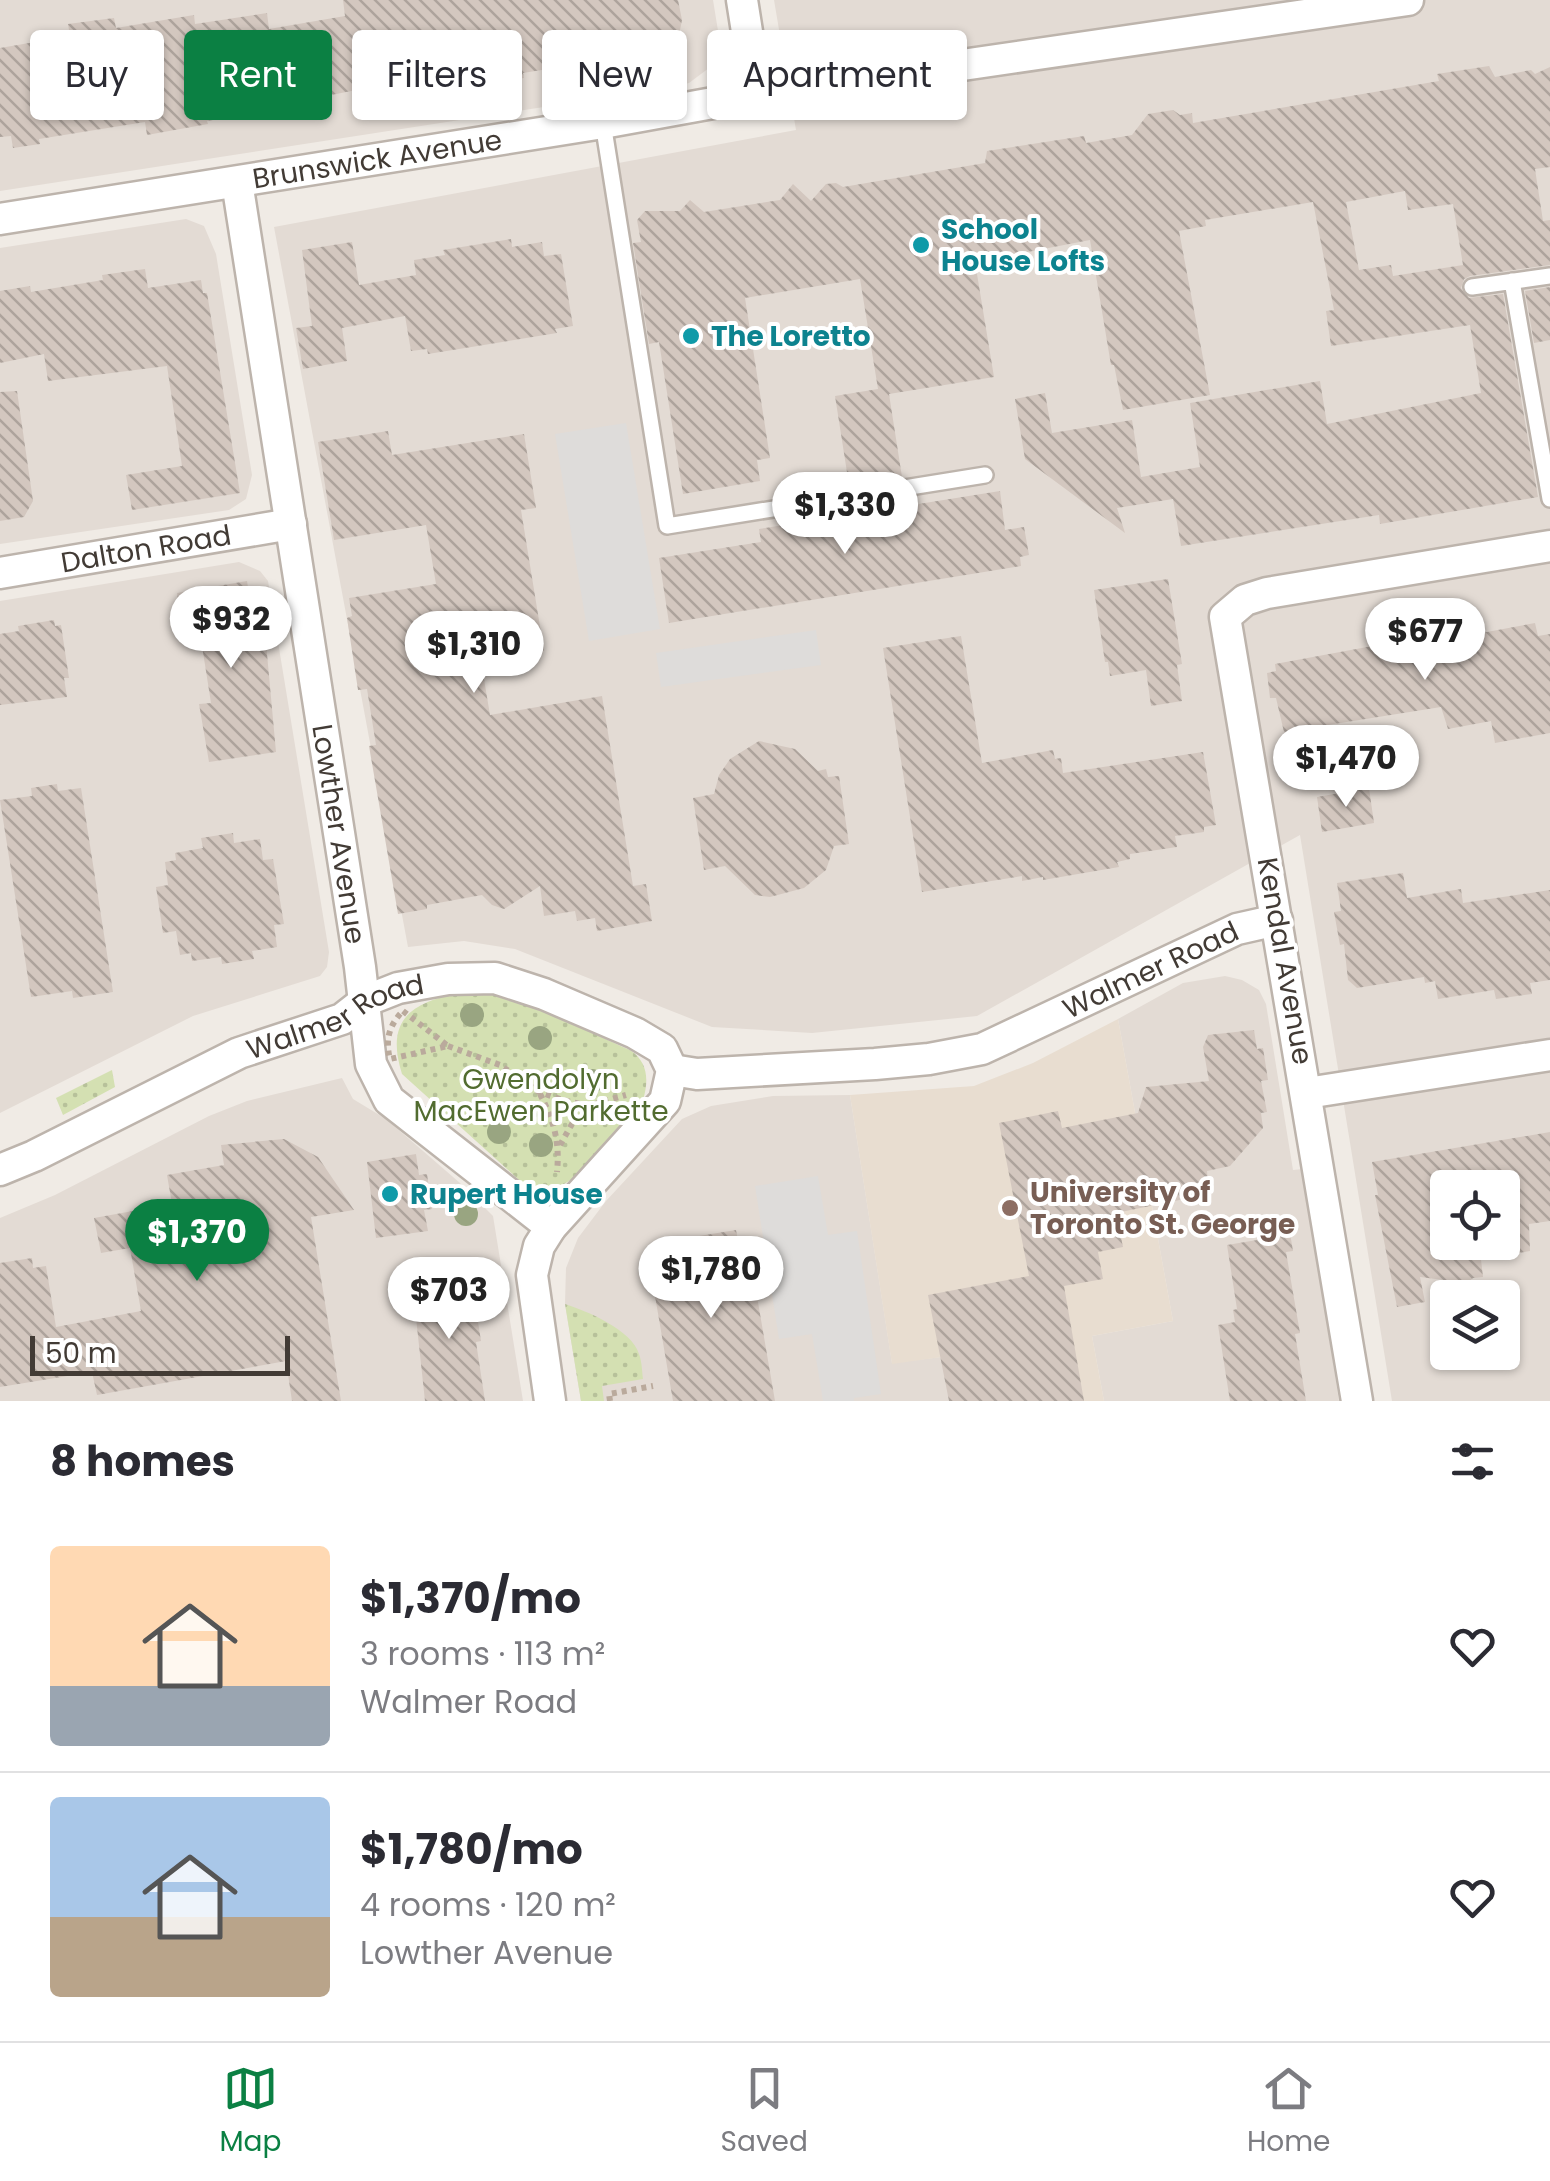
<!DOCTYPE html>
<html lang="en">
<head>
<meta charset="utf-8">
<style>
  body { margin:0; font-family:Poppins,sans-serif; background:#f7f7f7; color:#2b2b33; height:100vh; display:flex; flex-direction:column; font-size:38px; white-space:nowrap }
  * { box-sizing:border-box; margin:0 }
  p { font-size:32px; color:#7c7c81 }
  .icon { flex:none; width:55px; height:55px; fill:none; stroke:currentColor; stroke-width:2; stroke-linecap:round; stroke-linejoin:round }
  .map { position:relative; height:1401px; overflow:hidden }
  .details { display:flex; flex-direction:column; background:#fff; flex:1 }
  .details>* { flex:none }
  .hud { position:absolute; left:30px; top:30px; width:1000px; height:90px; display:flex; gap:20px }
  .buttons { position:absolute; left:1430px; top:1170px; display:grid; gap:20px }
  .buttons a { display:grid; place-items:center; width:90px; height:90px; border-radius:10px; background:#fff; box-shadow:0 2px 8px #0004; font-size:50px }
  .scale { position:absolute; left:30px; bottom:25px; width:260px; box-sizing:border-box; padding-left:10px; border:5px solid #423b35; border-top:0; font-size:28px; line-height:35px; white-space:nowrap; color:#423b35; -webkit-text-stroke:8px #fff; paint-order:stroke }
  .price { position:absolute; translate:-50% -85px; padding:0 22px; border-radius:35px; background:#fff; color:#222; font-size:32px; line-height:65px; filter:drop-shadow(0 2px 5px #0008) }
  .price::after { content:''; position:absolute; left:50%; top:60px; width:30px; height:22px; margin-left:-15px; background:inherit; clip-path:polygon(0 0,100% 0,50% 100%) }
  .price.active { background:#0b8043; color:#fff }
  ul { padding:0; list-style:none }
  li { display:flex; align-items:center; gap:30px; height:250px; padding:0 50px }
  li+li { border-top:2px solid #e1e1e2 }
  li span { display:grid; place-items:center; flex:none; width:280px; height:200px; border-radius:10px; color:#555 }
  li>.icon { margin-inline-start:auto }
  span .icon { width:120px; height:120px; fill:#fffc; stroke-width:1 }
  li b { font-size:42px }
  h2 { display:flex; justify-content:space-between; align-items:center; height:120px; padding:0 50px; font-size:42px }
  .chip { padding:0 35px; border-radius:10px; background:#fff; box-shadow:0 2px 8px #0004; font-size:35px; line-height:90px }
  .chip.active { background:#0b8043; color:#fff }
  .tabs { display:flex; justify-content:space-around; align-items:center; height:140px; border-top:2px solid #e1e1e2; background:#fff; font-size:28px; color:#7c7c81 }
  .tabs a { display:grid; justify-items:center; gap:5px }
  .tabs .active { color:#0b8043 }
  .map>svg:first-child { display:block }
  .residential { fill:#e3dbd4; fill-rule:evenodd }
  .education { fill:#e8ddd0 }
  .green { fill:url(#green-dots) }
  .parking { fill:#dedcda }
  .building { fill:url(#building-back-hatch); fill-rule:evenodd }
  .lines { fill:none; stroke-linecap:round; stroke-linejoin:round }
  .lane-casing { stroke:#bdb4ac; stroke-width:20 }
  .street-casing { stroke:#bdb4ac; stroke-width:35 }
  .path { stroke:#baaa9c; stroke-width:6; stroke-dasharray:5 5; stroke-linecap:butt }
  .lane { stroke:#fff; stroke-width:15 }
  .street { stroke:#fff; stroke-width:30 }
  .tree { fill:#99a581 }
  .culture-dot { fill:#0f9aa8; stroke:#fff; stroke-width:4 }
  .education-dot { fill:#8d6e63; stroke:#fff; stroke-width:4 }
  .labels { text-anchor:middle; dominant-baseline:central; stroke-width:8; stroke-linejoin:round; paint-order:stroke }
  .street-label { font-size:28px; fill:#423b35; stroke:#fff }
  .culture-label { font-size:28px; font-weight:bold; fill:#0d838f; stroke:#fff; text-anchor:start }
  .park-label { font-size:28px; fill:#526c30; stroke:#fff }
  .education-label { font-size:28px; font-weight:bold; fill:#785e54; stroke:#fff; text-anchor:start }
</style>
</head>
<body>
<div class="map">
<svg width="1550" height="1401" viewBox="0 0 1550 1401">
  <defs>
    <pattern id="green-dots" width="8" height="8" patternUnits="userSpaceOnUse" patternTransform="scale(2.5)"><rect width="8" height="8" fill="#d4e0b2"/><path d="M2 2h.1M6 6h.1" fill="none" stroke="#b7c19a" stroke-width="1.8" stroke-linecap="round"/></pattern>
    <pattern id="building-back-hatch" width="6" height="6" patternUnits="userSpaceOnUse" patternTransform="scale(2.5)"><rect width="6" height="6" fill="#d3c7bf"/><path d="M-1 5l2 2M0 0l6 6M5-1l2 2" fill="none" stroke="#ada39c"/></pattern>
  </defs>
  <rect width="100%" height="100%" fill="#f0ebe5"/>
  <path class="residential" d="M 0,0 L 713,0 L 719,37 L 713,65 L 689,83 L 674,87 L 0,191 Z
    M 774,0 L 1550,0 L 1550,1401 L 1392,1401 L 1300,835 L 977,1016 L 812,1033 L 712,1027 L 515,949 L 464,941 L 408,947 L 274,227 L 796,130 ZM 1448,1188 L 1502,1188 L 1502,1242 L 1448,1242 ZM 1448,1298 L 1502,1298 L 1502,1352 L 1448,1352 Z
    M 186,219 L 204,226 L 216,254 L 252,475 L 246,499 L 229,510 L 0,544 L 0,248 Z
    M 239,562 L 260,571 L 268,581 L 329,952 L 327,967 L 320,976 L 193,1016 L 0,1113 L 0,601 Z
    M 1225,976 L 1242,980 L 1259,990 L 1266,1004 L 1293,1170 L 1303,1169 L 1339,1401 L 1104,1401 L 1092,1336 L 1173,1321 L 1118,1019 L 1183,983 Z
    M 342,1078 L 353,1099 L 386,1119 L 460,1183 L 493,1216 L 523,1401 L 0,1401 L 0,1218 L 55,1195 L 209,1116 L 247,1101 Z
    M 850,1095 L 892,1363 L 949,1356 L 956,1401 L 581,1401 L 565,1304 L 566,1268 L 578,1238 L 606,1201 L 682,1119 L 711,1106 L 773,1096 Z"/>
  <path class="education" d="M 1118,1019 L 1173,1321 L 1092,1336 L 1104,1401 L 956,1401 L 949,1356 L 892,1364 L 850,1095 L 974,1086 L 1033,1063 Z"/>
  <path class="green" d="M 463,992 C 513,990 583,1030 630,1050 C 648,1062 649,1080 643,1100 L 574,1178 C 559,1188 546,1192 528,1188 L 402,1074 C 384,1017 414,1002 463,992 Z
    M 112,1070 L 115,1087 L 63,1115 L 56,1098 Z
    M 565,1304 C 587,1311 632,1330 639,1354 C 642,1362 642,1371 643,1379 L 602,1386 L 604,1401 L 581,1401 Z"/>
  <path class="parking" d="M 626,423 L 660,629 L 589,641 L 555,434 Z
    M 816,630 L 821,665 L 661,687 L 656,653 Z
    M 818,1176 L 828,1235 L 857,1231 L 881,1394 L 854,1398 L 854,1401 L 823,1401 L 812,1334 L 779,1339 L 755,1186 Z"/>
  <path class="building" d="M 343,0 L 678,0 L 682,20 L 676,50 L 610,60 L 608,47 L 546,61 L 548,69 L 523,73 L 524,78 L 417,92 L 416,83 L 398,86 L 397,82 L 326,96 L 328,105 L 295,111 L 294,107 L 207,121 L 208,124 L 147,135 L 145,122 L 39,139 L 40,144 L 13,148 L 11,136 L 0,137 L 0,48 L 70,36 L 68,24 L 114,18 L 116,28 L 194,15 L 195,24 L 267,13 L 269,29 L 345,16 Z
    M 1489,66 L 1495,77 L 1531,70 L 1535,74 L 1550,67 L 1550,167 L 1535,169 L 1543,221 L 1550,220 L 1550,265 L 1470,276 L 1464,279 L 1461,288 L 1469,298 L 1503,294 L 1538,497 L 1380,524 L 1379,515 L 1181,546 L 1173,499 L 1117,508 L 1125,533 L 1025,459 L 1015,399 L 1045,393 L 1052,433 L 1132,420 L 1141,477 L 1200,467 L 1190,403 L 1320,381 L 1327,424 L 1481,393 L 1470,325 L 1331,346 L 1326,311 L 1334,310 L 1313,202 L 1205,220 L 1206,226 L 1179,231 L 1210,395 L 1123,410 L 1114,365 L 1111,365 L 1090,240 L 975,262 L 994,377 L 889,394 L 902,477 L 849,485 L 835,396 L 878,389 L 860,279 L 745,298 L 770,458 L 757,460 L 760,481 L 683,494 L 659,342 L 649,344 L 633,243 L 641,242 L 637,220 L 645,211 L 680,211 L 690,200 L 704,212 L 780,200 L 793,184 L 811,201 L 826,184 L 836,183 L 843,187 L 985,163 L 987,151 L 1084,136 L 1086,143 L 1132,135 L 1148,114 L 1173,110 L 1180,115 L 1192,113 L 1193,123 L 1439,81 L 1437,74 ZM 1405,191 L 1408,210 L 1453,204 L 1463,265 L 1393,276 L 1391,265 L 1359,270 L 1346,202 Z
    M 511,239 L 512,247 L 542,242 L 544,256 L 561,254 L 573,326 L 555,329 L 557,333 L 428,354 L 427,349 L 411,351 L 405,316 L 342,328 L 347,361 L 303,369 L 296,328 L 312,326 L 302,250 L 352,242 L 359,285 L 416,275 L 414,260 L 445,255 L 443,250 Z
    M 145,269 L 148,288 L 201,280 L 203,293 L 207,293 L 240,493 L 132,510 L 126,475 L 182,466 L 167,366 L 48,381 L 44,354 L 0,363 L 0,291 L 30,286 L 31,292 L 103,280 L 102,275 Z
    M 1550,287 L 1550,340 L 1534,343 L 1525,291 Z
    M 17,391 L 33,501 L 24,517 L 0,521 L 0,392 Z
    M 388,431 L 392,455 L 524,434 L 536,508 L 521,510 L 544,651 L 481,661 L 490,715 L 602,696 L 633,886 L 646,884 L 652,921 L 597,931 L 595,918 L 577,921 L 575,911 L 544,916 L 540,886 L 504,909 L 492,905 L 482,895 L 427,905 L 427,909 L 398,914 L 369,746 L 376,745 L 367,689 L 358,690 L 347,618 L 352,616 L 349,598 L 436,584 L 426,525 L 334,540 L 318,442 Z
    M 1000,491 L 1005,530 L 1024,527 L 1029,555 L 1020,557 L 1021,566 L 669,623 L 659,558 L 761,542 L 759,529 L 853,514 L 852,508 L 905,499 L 906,506 Z
    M 1168,579 L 1182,664 L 1177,665 L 1182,701 L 1151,706 L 1146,670 L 1110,676 L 1108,662 L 1105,662 L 1094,590 Z
    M 247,581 L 255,630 L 265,632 L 276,752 L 209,762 L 199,704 L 211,703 L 200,633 L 184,636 L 177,593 Z
    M 54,620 L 55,626 L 61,625 L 69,678 L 64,678 L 67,697 L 0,705 L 0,634 L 19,631 L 18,626 Z
    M 1535,623 L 1538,636 L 1550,634 L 1550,733 L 1495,743 L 1491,721 L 1448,729 L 1441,707 L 1284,732 L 1276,698 L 1270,698 L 1267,673 L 1276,671 L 1275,664 L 1416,638 L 1417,645 Z
    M 961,636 L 982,763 L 1053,750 L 1055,759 L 1061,758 L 1063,773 L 1203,752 L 1216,825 L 1204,827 L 1204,832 L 1175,836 L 1177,847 L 1130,854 L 1130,859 L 1117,862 L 1119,867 L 1043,880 L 1043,877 L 1022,881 L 1022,876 L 922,892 L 883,648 Z
    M 759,741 L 795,749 L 818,771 L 826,769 L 828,777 L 839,776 L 849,844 L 834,846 L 826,870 L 804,888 L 770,897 L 755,895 L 725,866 L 704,870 L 693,798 L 714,794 L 719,775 L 730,759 Z
    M 57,784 L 58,791 L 81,788 L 113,992 L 73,998 L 72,991 L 31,997 L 0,800 L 32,796 L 31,788 Z
    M 1369,788 L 1374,823 L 1322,832 L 1317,797 Z
    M 233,833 L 234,843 L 260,839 L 263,860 L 273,859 L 284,924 L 274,925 L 277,947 L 252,951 L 254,959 L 222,964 L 221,957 L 192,961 L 191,953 L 180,955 L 176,931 L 163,933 L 156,887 L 168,885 L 165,862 L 176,860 L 175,853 L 203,848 L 201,838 Z
    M 1403,873 L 1407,898 L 1461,889 L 1463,903 L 1550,890 L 1550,980 L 1530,983 L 1532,994 L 1496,999 L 1494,990 L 1438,999 L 1435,981 L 1425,983 L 1424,977 L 1357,988 L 1348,980 L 1344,944 L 1340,945 L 1334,912 L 1341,911 L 1337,883 Z
    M 1254,1030 L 1257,1049 L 1263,1048 L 1268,1080 L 1261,1081 L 1267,1112 L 1261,1113 L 1263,1128 L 1230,1166 L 1207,1171 L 1209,1194 L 1116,1213 L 1123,1247 L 1098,1252 L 1103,1279 L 1064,1286 L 1084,1401 L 949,1401 L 928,1295 L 1029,1276 L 999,1123 L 1058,1111 L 1062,1128 L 1138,1113 L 1146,1087 L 1209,1081 L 1203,1047 L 1208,1035 Z
    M 1550,1132 L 1550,1221 L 1529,1224 L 1530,1251 L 1502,1256 L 1502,1188 L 1448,1188 L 1448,1242 L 1479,1242 L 1483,1277 L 1473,1278 L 1467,1283 L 1420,1277 L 1425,1302 L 1397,1307 L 1375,1195 L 1378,1195 L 1372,1162 Z
    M 284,1139 L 318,1157 L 354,1210 L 311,1217 L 341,1401 L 292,1401 L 286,1361 L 97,1395 L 92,1372 L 0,1387 L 0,1263 L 32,1258 L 33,1268 L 46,1266 L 56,1327 L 141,1311 L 130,1248 L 101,1253 L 94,1218 L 172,1204 L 167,1175 L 224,1165 L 221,1145 Z
    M 416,1154 L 419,1175 L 427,1174 L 432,1209 L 424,1210 L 428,1231 L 376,1238 L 367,1162 Z
    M 1288,1221 L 1293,1251 L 1286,1252 L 1300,1333 L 1295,1334 L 1306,1401 L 1230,1401 L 1218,1325 L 1235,1322 L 1233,1310 L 1237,1309 L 1227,1245 L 1257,1240 L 1255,1226 Z
    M 736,1230 L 740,1251 L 749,1250 L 775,1401 L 673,1401 L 649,1261 L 665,1258 L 662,1242 Z
    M 470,1280 L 472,1295 L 485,1300 L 476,1309 L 481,1341 L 476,1342 L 485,1401 L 425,1401 L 413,1290 Z"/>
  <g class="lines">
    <g class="lane-casing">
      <path id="lane" d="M 603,123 L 667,526 L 985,475
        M 1512,281 L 1550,499
        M 1472,287 L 1550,276"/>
    </g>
    <g class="street-casing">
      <g id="street">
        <path d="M 742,0 L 757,95"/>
        <path id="s1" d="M 237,182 L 360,967 L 371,1064 L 389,1100 L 551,1227"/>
        <path id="s2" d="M 0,219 L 603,123 L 757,95 L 1408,0"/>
        <path id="s3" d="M 0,573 L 291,524"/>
        <path id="s4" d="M 672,1070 L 697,1074 L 875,1064 L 929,1059 L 982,1049 L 1237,929 L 1277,920"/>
        <path d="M 1307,1093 L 1550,1055"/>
        <path id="s5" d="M 0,1170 L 34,1156 L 239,1053 L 342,1019 L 365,1001 L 398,988 L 448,979 L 495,978 L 544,994 L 635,1033 L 662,1049 L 672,1070 L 665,1101 L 551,1227 L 539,1246 L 532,1275 L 550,1401"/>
        <path d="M 1357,1401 L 1225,617 L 1245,600 L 1267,593 L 1550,546"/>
      </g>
    </g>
    <path class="path" d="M 403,1011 L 448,1046 L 390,1059 C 385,1040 389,1025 403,1011 Z
      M 448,1046 L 500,1065 L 539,1092 L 563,1100 L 588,1106 L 626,1095
      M 540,1094 C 554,1121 560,1142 557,1172
      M 560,1145 L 572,1124 L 587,1107
      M 610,1401 L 609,1394 L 653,1386"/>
    <use href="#lane" class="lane"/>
    <use href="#street" class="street"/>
  </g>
  <g class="tree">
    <circle cx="472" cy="1015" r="12"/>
    <circle cx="540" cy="1038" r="12"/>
    <circle cx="592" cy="1081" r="12"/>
    <circle cx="499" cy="1132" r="12"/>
    <circle cx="541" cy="1145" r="12"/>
    <circle cx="466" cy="1214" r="12"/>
  </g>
  <g class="culture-dot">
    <circle cx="921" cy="245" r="10"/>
    <circle cx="691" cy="336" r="10"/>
    <circle cx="390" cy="1194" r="10"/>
  </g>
  <circle class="education-dot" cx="1010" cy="1208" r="10"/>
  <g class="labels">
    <g class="street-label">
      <text stroke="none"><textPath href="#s2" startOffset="382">Brunswick Avenue</textPath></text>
      <text stroke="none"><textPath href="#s3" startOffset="148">Dalton Road</textPath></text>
      <text stroke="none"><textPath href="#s1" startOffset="660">Lowther Avenue</textPath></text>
      <text transform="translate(1285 961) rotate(80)">Kendal Avenue</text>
      <text stroke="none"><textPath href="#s4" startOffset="498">Walmer Road</textPath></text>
      <text stroke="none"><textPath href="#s5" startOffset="370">Walmer Road</textPath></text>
    </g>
    <g class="culture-label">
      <text x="941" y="229">School<tspan x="941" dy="32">House Lofts</tspan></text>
      <text x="711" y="336">The Loretto</text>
      <text x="410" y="1194">Rupert House</text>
    </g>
    <g class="park-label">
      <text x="541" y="1079">Gwendolyn<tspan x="541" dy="32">MacEwen Parkette</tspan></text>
    </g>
    <g class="education-label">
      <text x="1030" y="1192">University of<tspan x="1030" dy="32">Toronto St. George</tspan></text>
    </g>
  </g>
</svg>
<div class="buttons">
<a><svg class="icon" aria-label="locate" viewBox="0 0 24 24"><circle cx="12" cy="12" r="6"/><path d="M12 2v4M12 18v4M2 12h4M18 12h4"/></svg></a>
<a><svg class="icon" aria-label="layers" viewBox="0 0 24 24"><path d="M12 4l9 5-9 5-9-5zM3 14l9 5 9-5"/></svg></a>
</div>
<div class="scale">50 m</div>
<b class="price" style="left:845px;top:557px">$1,330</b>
<b class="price" style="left:231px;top:671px">$932</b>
<b class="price" style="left:1425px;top:683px">$677</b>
<b class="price" style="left:474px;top:696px">$1,310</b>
<b class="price" style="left:1346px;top:810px">$1,470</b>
<b class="price active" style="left:197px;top:1284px">$1,370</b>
<b class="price" style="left:711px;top:1321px">$1,780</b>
<b class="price" style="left:449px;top:1342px">$703</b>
<div class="hud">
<a class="chip">Buy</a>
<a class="chip active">Rent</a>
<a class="chip">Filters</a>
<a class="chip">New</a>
<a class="chip">Apartment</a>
</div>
</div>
<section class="details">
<h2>8 homes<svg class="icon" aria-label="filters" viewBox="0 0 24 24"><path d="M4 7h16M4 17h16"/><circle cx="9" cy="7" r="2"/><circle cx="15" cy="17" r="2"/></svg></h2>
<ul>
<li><span style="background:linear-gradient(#ffd9b3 70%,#9aa5b1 0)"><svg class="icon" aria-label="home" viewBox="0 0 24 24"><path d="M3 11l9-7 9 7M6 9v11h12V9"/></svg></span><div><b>$1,370/mo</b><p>3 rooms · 113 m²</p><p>Walmer Road</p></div><svg class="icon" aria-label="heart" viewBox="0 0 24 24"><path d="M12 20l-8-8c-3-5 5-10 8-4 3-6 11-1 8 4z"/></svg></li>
<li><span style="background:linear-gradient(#a9c7e8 60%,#b9a48a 0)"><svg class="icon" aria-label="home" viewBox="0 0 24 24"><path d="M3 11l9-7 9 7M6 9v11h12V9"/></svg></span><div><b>$1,780/mo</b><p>4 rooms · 120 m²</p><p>Lowther Avenue</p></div><svg class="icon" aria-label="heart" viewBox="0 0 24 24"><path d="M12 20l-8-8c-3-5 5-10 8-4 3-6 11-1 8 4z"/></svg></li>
</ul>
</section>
<nav class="tabs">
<a class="active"><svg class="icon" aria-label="map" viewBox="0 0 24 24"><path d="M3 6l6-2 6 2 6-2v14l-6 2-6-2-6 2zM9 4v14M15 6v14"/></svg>Map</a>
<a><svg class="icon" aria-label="saved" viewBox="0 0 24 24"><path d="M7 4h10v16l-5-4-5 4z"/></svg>Saved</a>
<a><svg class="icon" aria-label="home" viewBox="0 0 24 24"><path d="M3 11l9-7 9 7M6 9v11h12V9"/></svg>Home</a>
</nav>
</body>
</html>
